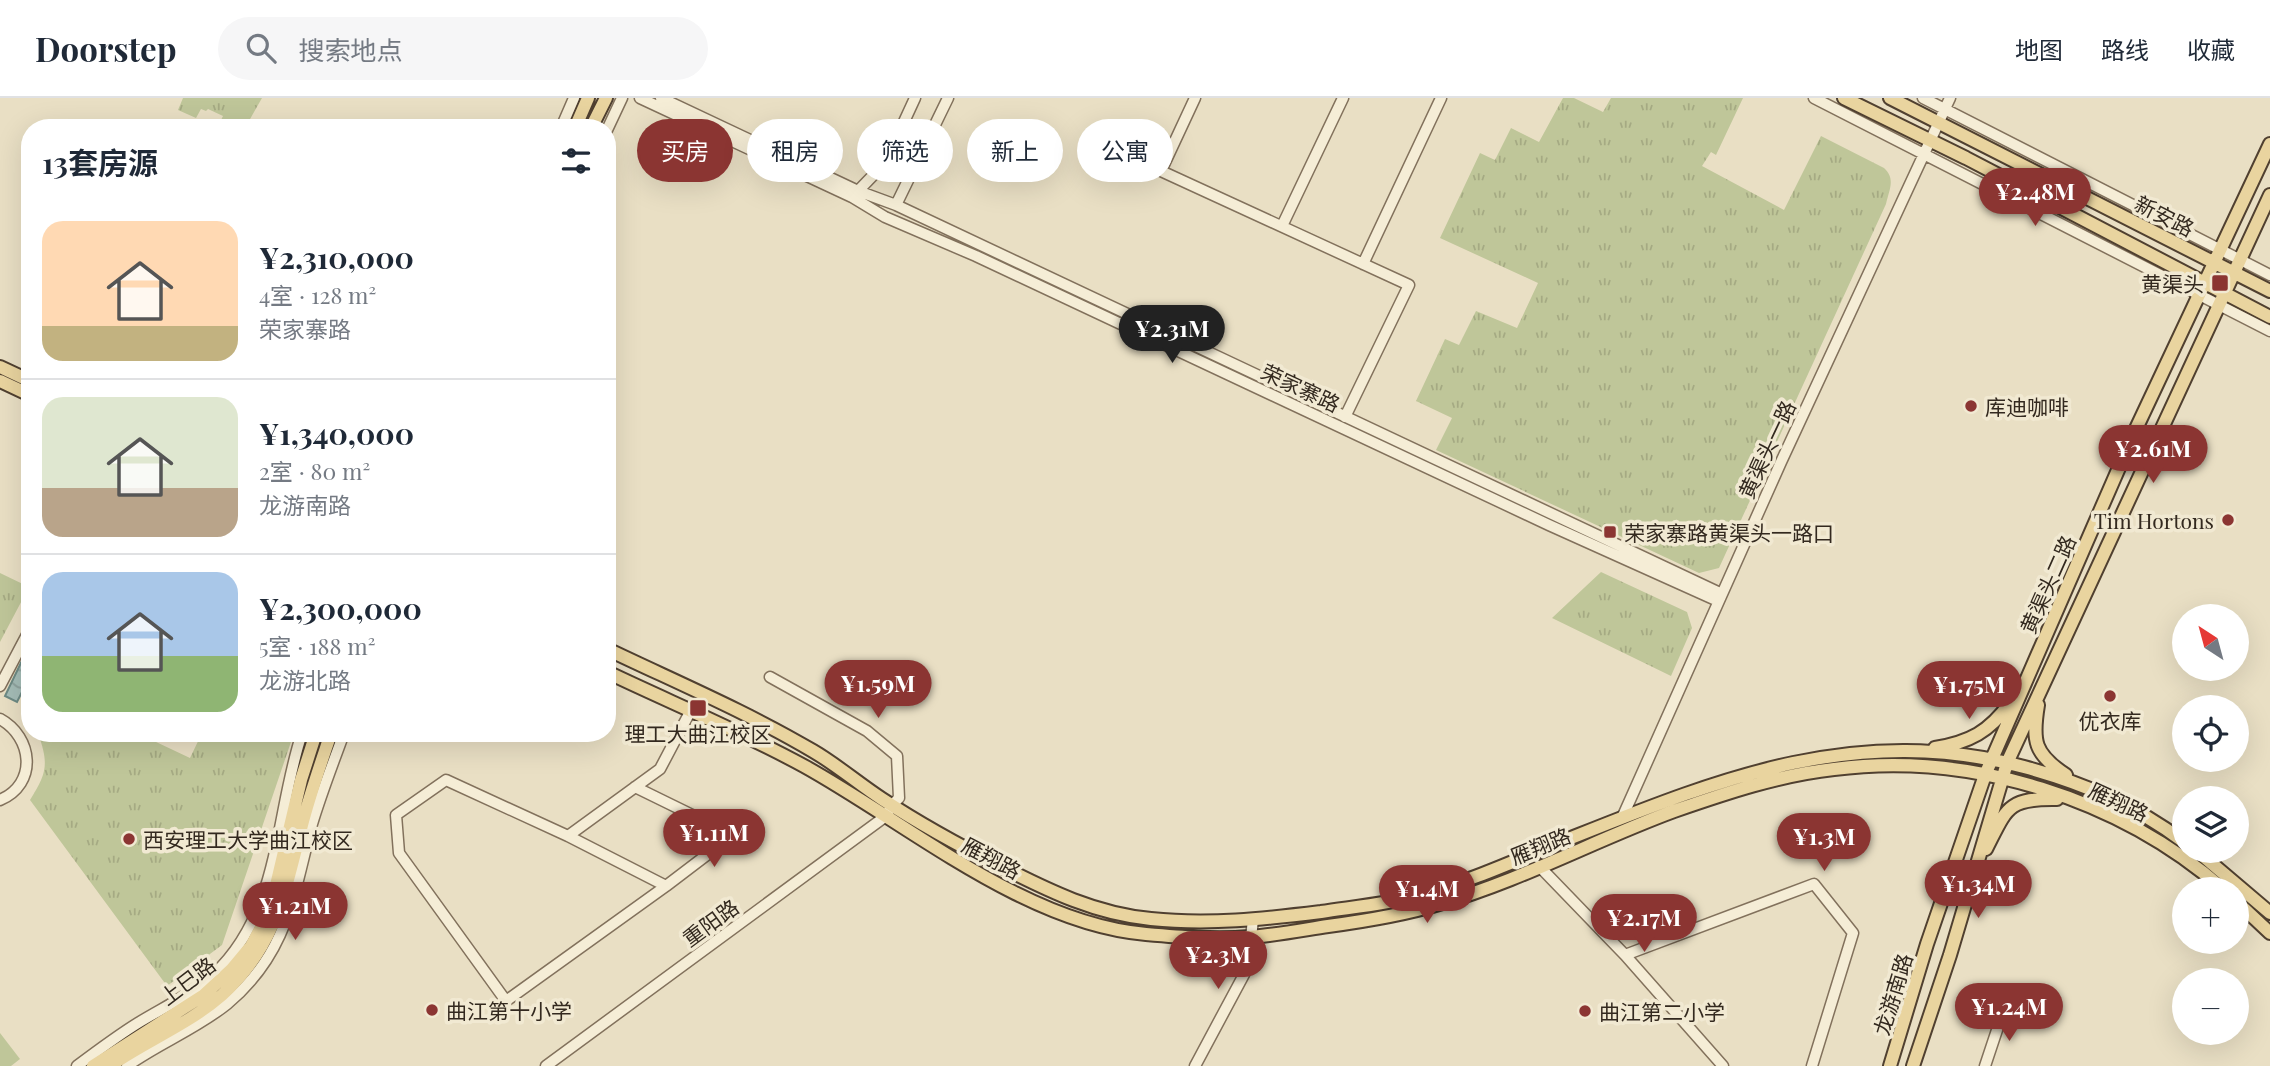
<!DOCTYPE html>
<html lang="zh">
<head>
<meta charset="utf-8">
<style>
  body { margin:0; font-family:"Playfair Display","Noto Sans SC",serif; background:#f6f6f7; color:#1f2937; height:100vh; display:flex; flex-direction:column; font-size:26px; white-space:nowrap }
  * { box-sizing:border-box; margin:0 }
  p { font-size:23px; color:#747a83 }
  .icon { flex:none; width:38px; height:38px; fill:none; stroke:currentColor; stroke-width:2; stroke-linecap:round; stroke-linejoin:round }
  .map { position:relative; flex:1; overflow:hidden }
  .sheet { position:absolute; left:21px; top:21px; width:595px; height:623px; display:flex; flex-direction:column; background:#fff; border-radius:28px; box-shadow:0 7px 28px #0002 }
  .sheet>* { flex:none }
  .top-card { position:absolute; left:637px; top:21px; width:665px; height:63px; display:flex; gap:14px }
  .needle { width:46px; rotate:324deg }
  .fabs { position:absolute; left:2172px; top:506px; display:grid; gap:14px }
  .fabs a { display:grid; place-items:center; width:77px; height:77px; border-radius:50%; background:#fff; box-shadow:0 7px 28px #0002; font-size:35px }
  .price { position:absolute; translate:-50% -60px; padding:0 16px; border-radius:24px; background:#8b3532; color:#fff; font-size:23px; line-height:46px; filter:drop-shadow(0 2px 4px #0008) }
  .price::after { content:''; position:absolute; left:50%; top:42px; width:21px; height:16px; margin-left:-10px; background:inherit; clip-path:polygon(0 0,100% 0,50% 100%) }
  .price.active { background:#222; color:#fff }
  ul { padding:0; list-style:none }
  li { display:flex; align-items:center; gap:21px; height:175px; padding:0 21px }
  li+li { border-top:2px solid #e0e1e3 }
  li span { display:grid; place-items:center; flex:none; width:196px; height:140px; border-radius:21px; color:#555 }
  li>.icon { margin-inline-start:auto }
  span .icon { width:84px; height:84px; fill:#fffc; stroke-width:1 }
  li b { font-size:30px }
  h2 { display:flex; justify-content:space-between; align-items:center; height:84px; padding:0 21px; font-size:30px }
  .tag { padding:0 24px; border-radius:32px; background:#fff; box-shadow:0 7px 28px #0002; font-size:24px; line-height:63px }
  .tag.active { background:#8b3532; color:#fff }
  header { display:flex; align-items:center; gap:42px; box-sizing:border-box; height:98px; padding:0 35px; background:#fff; border-bottom:2px solid #e0e1e3 }
  header strong { font-size:33px }
  nav { display:flex; gap:38px; margin-inline-start:auto; font-size:24px }
  .search { width:490px; height:63px; background:#f6f6f7; display:flex; align-items:center; gap:18px; box-sizing:border-box; padding:0 24px; border-radius:38px; color:#747a83; font-size:26px }
  .map>svg:first-child { display:block }
  .grass { fill:url(#grass-tufts) }
  .pitch { fill:#bfc699 }
  .water { fill:url(#water-waves); stroke:#6d8a84; stroke-width:2 }
  .lines { fill:none; stroke-linecap:round; stroke-linejoin:round }
  .minor-casing { stroke:#82715c; stroke-width:13 }
  .major-casing { stroke:#504030; stroke-width:16 }
  .minor { stroke:#f5edd6; stroke-width:10 }
  .major { stroke:#e9d49f; stroke-width:12 }
  .poi-dot { fill:#8b3532; stroke:#f1e9d2; stroke-width:2.5 }
  .labels { text-anchor:middle; dominant-baseline:central; stroke-width:7; stroke-linejoin:round; paint-order:stroke }
  .street-label { font-size:21px; fill:#33291f; stroke:#f1e9d2 }
  .poi-label { font-size:21px; fill:#33291f; stroke:#f1e9d2; text-anchor:start }
</style>
</head>
<body>
<header>
<strong>Doorstep</strong>
<div class="search"><svg class="icon" aria-label="search" viewBox="0 0 24 24"><circle cx="10" cy="10" r="6"/><path d="M15 15l6 6"/></svg>搜索地点</div>
<nav><a>地图</a><a>路线</a><a>收藏</a></nav>
</header>
<div class="map">
<svg width="2270" height="968" viewBox="0 0 2270 968">
  <defs>
    <pattern id="grass-tufts" width="24" height="20" patternUnits="userSpaceOnUse" patternTransform="scale(1.75)"><rect width="24" height="20" fill="#bfc699"/><path d="M3 7l-1-3M5 7V3M7 7l1-3M15 17l-1-3M17 17v-4M19 17l1-3" fill="none" stroke="#a5aa83"/></pattern>
    <pattern id="water-waves" width="16" height="10" patternUnits="userSpaceOnUse" patternTransform="scale(1.75)"><rect width="16" height="10" fill="#a5bdb7"/><path d="M0 5q4-4 8 0t8 0" fill="none" stroke="#8ea29d"/></pattern>
  </defs>
  <rect width="100%" height="100%" fill="#e9dfc4"/>
  <path class="grass" d="M 183,0 L 262,0 L 245,30 L 217,30 L 223,18 L 208,11 L 206,13 L 201,11 L 196,20 L 178,12 Z
    M 1563,0 L 1574,0 L 1603,14 L 1611,0 L 1743,0 L 1716,57 L 1711,54 L 1702,68 L 1784,112 L 1821,38 L 1884,70 C 1896,81 1889,92 1886,106 L 1719,470 L 1699,475 L 1436,352 L 1452,320 L 1416,303 L 1445,241 L 1459,247 L 1476,213 L 1517,230 L 1538,185 L 1440,140 L 1480,55 L 1495,62 L 1511,30 L 1539,44 Z
    M 1601,474 L 1687,514 L 1692,530 L 1671,578 L 1552,520 Z
    M 0,475 L 29,489 L 0,544 Z
    M 38,635 L 110,635 L 115,637 L 116,635 L 157,635 L 154,643 L 190,660 L 202,635 L 294,635 L 222,847 L 167,888 L 30,702 C 47,675 49,666 38,635 Z"/>
  <path class="pitch" d="M 0,935 L 20,961 L 11,968 L 0,968 Z"/>
  <path class="water" d="M 30,546 L 30,578 L 17,604 L 5,598 Z"/>
  <g class="lines">
    <g class="minor-casing">
      <path id="minor" d="M 640,0 L 852,99 L 885,119 L 976,158 L 1549,427 L 1718,503
        M 661,0 L 858,93 L 896,107 L 1722,496
        M 1195,0 L 1161,73 L 1409,187 L 1345,319
        M 1814,0 L 2270,233
        M 1923,0 L 2270,177
        M 561,30 L 574,0
        M 607,32 L 622,0
        M 858,93 L 885,65 L 915,0
        M 896,107 L 948,0
        M 1282,128 L 1343,0
        M 1363,166 L 1441,0
        M 0,588 L 30,531
        M 0,621 C 33,639 38,686 0,702
        M 1622,720 L 1781,364 L 1950,0
        M 568,738 L 666,788 L 733,737 L 635,689
        M 1539,768 L 1625,857 L 1723,968
        M 666,788 L 506,903 L 399,755 L 396,717 L 446,682 L 568,738 L 660,671 L 690,614
        M 1625,857 L 1814,786 L 1853,835 L 1812,968
        M 77,968 C 97,953 117,938 138,925 C 164,909 191,897 214,876 C 281,814 275,716 302,635
        M 127,968 C 159,945 196,931 227,906 C 288,855 293,798 312,726 C 321,696 333,665 344,635
        M 546,968 L 886,718 L 892,707 L 899,700 L 897,658 L 867,633 L 770,579
        M 1195,968 L 1248,869 L 1253,821
        M 1985,968 L 2003,914"/>
    </g>
    <g class="major-casing">
      <path id="major" d="M 1844,0 L 1966,60 L 2270,219
        M 1890,0 L 2270,193
        M 575,30 L 588,0
        M 591,30 L 606,0
        M 0,269 L 30,283
        M 0,283 L 30,297
        M 607,551 C 676,584 747,614 813,653 C 837,667 859,686 882,701 C 920,726 960,748 1000,768 C 1049,793 1096,816 1151,821 C 1208,827 1264,821 1321,814 C 1354,809 1388,806 1421,797 C 1467,784 1512,764 1556,746 C 1712,684 1853,623 2024,669 C 2083,685 2135,707 2184,744
        M 607,574 C 672,605 740,633 804,668 C 907,725 1025,826 1146,836 C 1180,839 1216,842 1250,839 C 1276,837 1302,832 1328,828 C 1365,823 1403,817 1439,806 C 1520,783 1595,742 1674,713 C 1726,695 1779,677 1834,671 C 1971,653 2120,701 2223,791
        M 2038,607 C 2032,643 2034,656 2066,677
        M 1935,650 C 1970,644 1989,634 2010,605
        M 1986,751 C 2007,710 2007,700 2057,701
        M 2196,752 L 2270,815
        M 2236,803 L 2270,835
        M 93,968 L 204,897 L 231,872 L 251,848 L 265,822 L 274,796 L 301,682 L 316,635
        M 110,968 C 146,943 189,926 222,897 C 276,848 285,793 302,727 C 310,696 321,665 331,635
        M 1890,968 L 1927,846 L 1985,677 L 2135,333 L 2270,46
        M 1913,968 L 1950,857 L 2007,665 L 2270,97"/>
    </g>
    <use href="#minor" class="minor"/>
    <use href="#major" class="major"/>
  </g>
  <g class="poi-dot">
    <rect x="2211" y="176" width="18" height="18" rx="3.5"/>
    <circle cx="1971" cy="308" r="7"/>
    <circle cx="2228" cy="422" r="7"/>
    <rect x="1603" y="427" width="14" height="14" rx="3.5"/>
    <circle cx="2110" cy="598" r="7"/>
    <rect x="689" y="601" width="18" height="18" rx="3.5"/>
    <circle cx="129" cy="741" r="7"/>
    <circle cx="432" cy="912" r="7"/>
    <circle cx="1585" cy="913" r="7"/>
  </g>
  <g class="labels">
    <g class="street-label">
      <text transform="translate(2165 117) rotate(27)">新安路</text>
      <text transform="translate(1301 289) rotate(25)">荣家寨路</text>
      <text transform="translate(1766 351) rotate(-65)">黄渠头一路</text>
      <text transform="translate(2047 486) rotate(-66)">黄渠头二路</text>
      <text transform="translate(2119 703) rotate(25)">雁翔路</text>
      <text transform="translate(1540 747) rotate(-22)">雁翔路</text>
      <text transform="translate(992 759) rotate(28)">雁翔路</text>
      <text transform="translate(710 824) rotate(-36)">重阳路</text>
      <text transform="translate(187 882) rotate(-37)">上巳路</text>
      <text transform="translate(1892 896) rotate(-73)">龙游南路</text>
    </g>
    <g class="poi-label">
      <text x="2204" y="185" text-anchor="end">黄渠头</text>
      <text x="1985" y="308">库迪咖啡</text>
      <text x="2214" y="422" text-anchor="end">Tim Hortons</text>
      <text x="1624" y="434">荣家寨路黄渠头一路口</text>
      <text x="2110" y="622" text-anchor="middle">优衣库</text>
      <text x="698" y="635" text-anchor="middle">理工大曲江校区</text>
      <text x="143" y="741">西安理工大学曲江校区</text>
      <text x="446" y="912">曲江第十小学</text>
      <text x="1599" y="913">曲江第二小学</text>
    </g>
  </g>
</svg>
<div class="fabs">
<a><svg class="needle" viewBox="-14 -14 28 28"><path d="M0-13l5 13h-10z" fill="#e53935"/><path d="M0 13l5-13h-10z" fill="#747a83"/></svg></a>
<a><svg class="icon" aria-label="locate" viewBox="0 0 24 24"><circle cx="12" cy="12" r="6"/><path d="M12 2v4M12 18v4M2 12h4M18 12h4"/></svg></a>
<a><svg class="icon" aria-label="layers" viewBox="0 0 24 24"><path d="M12 4l9 5-9 5-9-5zM3 14l9 5 9-5"/></svg></a>
<a>+</a>
<a>−</a>
</div>
<b class="price" style="left:2035px;top:130px">¥2.48M</b>
<b class="price active" style="left:1172px;top:267px">¥2.31M</b>
<b class="price" style="left:2153px;top:387px">¥2.61M</b>
<b class="price" style="left:878px;top:622px">¥1.59M</b>
<b class="price" style="left:1969px;top:623px">¥1.75M</b>
<b class="price" style="left:714px;top:771px">¥1.11M</b>
<b class="price" style="left:1824px;top:775px">¥1.3M</b>
<b class="price" style="left:1978px;top:822px">¥1.34M</b>
<b class="price" style="left:1427px;top:827px">¥1.4M</b>
<b class="price" style="left:295px;top:844px">¥1.21M</b>
<b class="price" style="left:1644px;top:856px">¥2.17M</b>
<b class="price" style="left:1218px;top:893px">¥2.3M</b>
<b class="price" style="left:2009px;top:945px">¥1.24M</b>
<div class="top-card">
<a class="tag active">买房</a>
<a class="tag">租房</a>
<a class="tag">筛选</a>
<a class="tag">新上</a>
<a class="tag">公寓</a>
</div>
<section class="sheet">
<h2>13套房源<svg class="icon" aria-label="filters" viewBox="0 0 24 24"><path d="M4 7h16M4 17h16"/><circle cx="9" cy="7" r="2"/><circle cx="15" cy="17" r="2"/></svg></h2>
<ul>
<li><span style="background:linear-gradient(#ffd9b3 75%,#c2b280 0)"><svg class="icon" aria-label="home" viewBox="0 0 24 24"><path d="M3 11l9-7 9 7M6 9v11h12V9"/></svg></span><div><b>¥2,310,000</b><p>4室 · 128 m²</p><p>荣家寨路</p></div></li>
<li><span style="background:linear-gradient(#dfe7d0 65%,#b9a48a 0)"><svg class="icon" aria-label="home" viewBox="0 0 24 24"><path d="M3 11l9-7 9 7M6 9v11h12V9"/></svg></span><div><b>¥1,340,000</b><p>2室 · 80 m²</p><p>龙游南路</p></div></li>
<li><span style="background:linear-gradient(#a9c7e8 60%,#8fb573 0)"><svg class="icon" aria-label="home" viewBox="0 0 24 24"><path d="M3 11l9-7 9 7M6 9v11h12V9"/></svg></span><div><b>¥2,300,000</b><p>5室 · 188 m²</p><p>龙游北路</p></div></li>
</ul>
</section>
</div>
</body>
</html>
